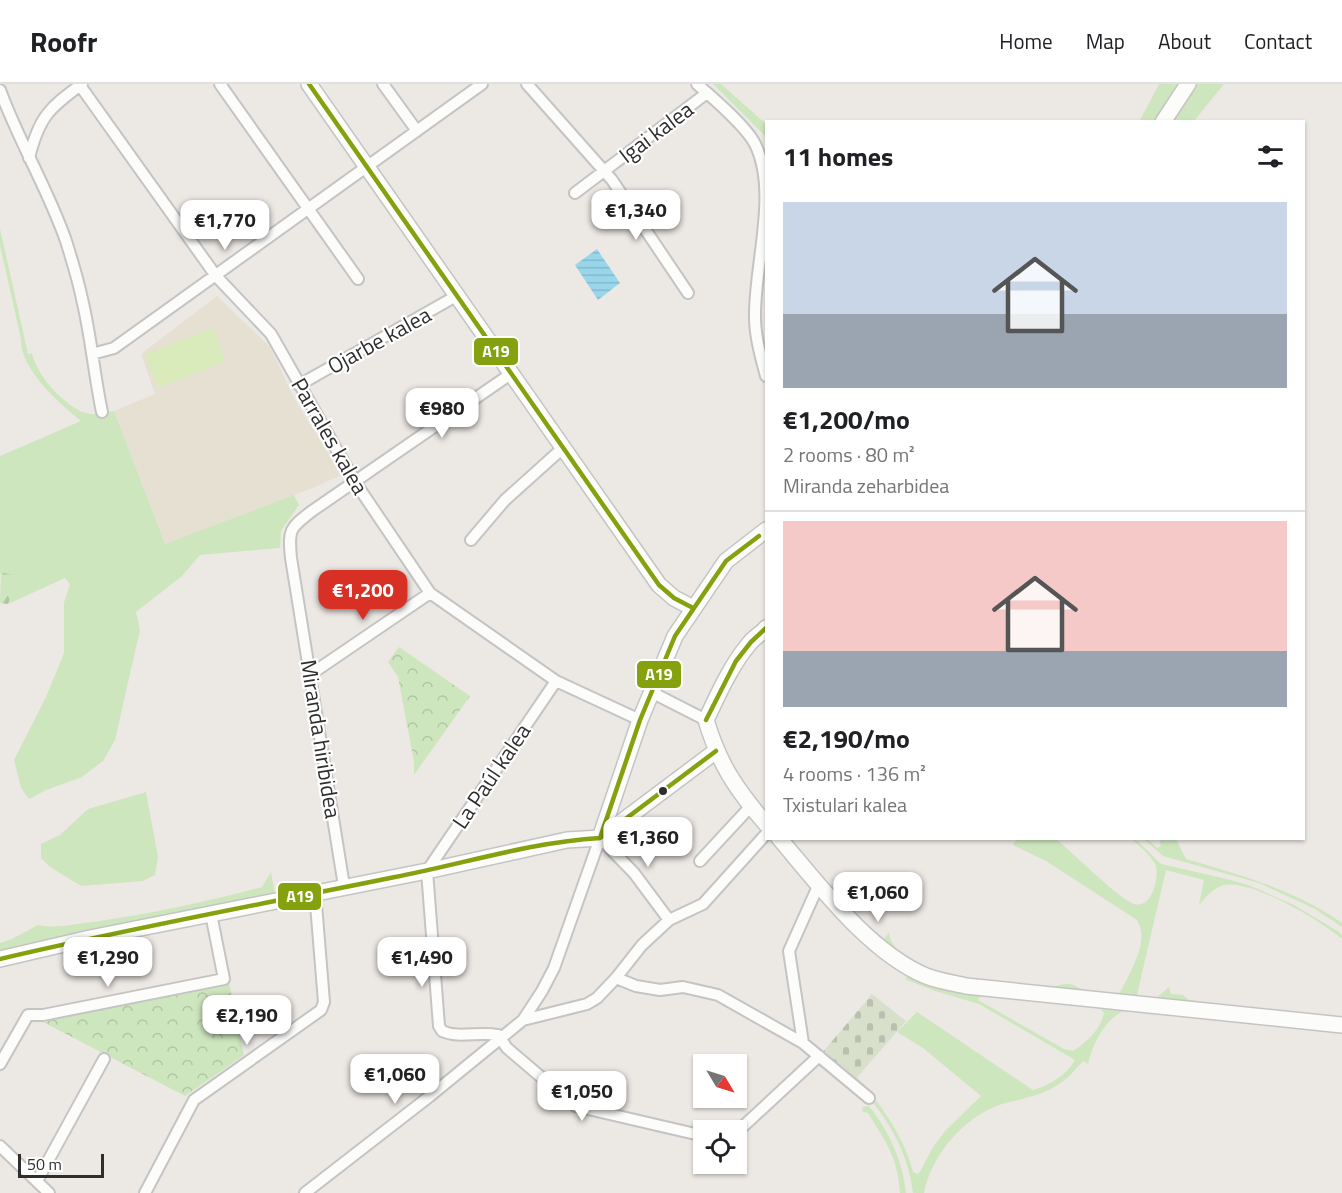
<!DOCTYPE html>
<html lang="en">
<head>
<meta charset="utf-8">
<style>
  body { margin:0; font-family:"Titillium Web",sans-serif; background:#f2f2f2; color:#202124; height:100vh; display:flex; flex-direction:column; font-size:22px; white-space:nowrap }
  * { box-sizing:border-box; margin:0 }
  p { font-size:20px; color:#757577 }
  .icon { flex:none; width:33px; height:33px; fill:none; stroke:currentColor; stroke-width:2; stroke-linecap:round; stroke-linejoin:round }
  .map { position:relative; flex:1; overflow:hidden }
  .side { position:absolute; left:765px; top:36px; width:540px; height:720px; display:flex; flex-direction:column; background:#fff; border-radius:0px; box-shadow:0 2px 4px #0004 }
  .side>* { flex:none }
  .needle { width:39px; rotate:128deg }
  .controls { position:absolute; left:693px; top:970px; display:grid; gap:12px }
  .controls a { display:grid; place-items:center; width:54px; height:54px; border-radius:0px; background:#fff; box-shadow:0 2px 4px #0004; font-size:30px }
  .scale { position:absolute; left:18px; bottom:15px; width:86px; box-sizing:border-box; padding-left:6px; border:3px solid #2e2e2e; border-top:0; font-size:16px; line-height:21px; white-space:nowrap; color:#2e2e2e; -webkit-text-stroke:4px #fff; paint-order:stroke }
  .price { position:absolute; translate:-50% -51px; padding:0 14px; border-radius:12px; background:#fff; color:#222; font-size:20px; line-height:39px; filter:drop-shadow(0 2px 3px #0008) }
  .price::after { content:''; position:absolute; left:50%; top:36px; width:18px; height:14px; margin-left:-9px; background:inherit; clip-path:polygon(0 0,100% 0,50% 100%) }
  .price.active { background:#d93025; color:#fff }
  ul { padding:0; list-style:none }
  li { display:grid; align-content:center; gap:12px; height:318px; padding:0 18px }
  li+li { border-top:2px solid #e0e0e0 }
  li span { display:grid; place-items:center; height:186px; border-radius:0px; color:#555 }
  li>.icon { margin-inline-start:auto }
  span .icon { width:108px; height:108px; fill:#fffc; stroke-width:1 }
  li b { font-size:26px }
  h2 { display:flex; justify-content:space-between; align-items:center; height:72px; padding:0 18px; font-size:26px }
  header { display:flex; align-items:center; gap:36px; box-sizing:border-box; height:84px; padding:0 30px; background:#fff; border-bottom:2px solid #e0e0e0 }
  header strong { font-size:28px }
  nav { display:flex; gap:33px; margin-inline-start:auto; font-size:21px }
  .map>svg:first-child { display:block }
  .education { fill:#e6e0d3 }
  .grass { fill:#cee6be }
  .forest { fill:url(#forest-firs) }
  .cemetery { fill:url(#cemetery-stones) }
  .park { fill:url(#park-crowns) }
  .pitch { fill:#d9eabb }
  .water { fill:url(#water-rules) }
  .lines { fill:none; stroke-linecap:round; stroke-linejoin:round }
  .street-casing { stroke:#c5c4c5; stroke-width:14 }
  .secondary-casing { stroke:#c5c4c5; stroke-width:18 }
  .street { stroke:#fcfcfb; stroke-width:10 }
  .secondary { stroke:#fcfcfb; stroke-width:15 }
  .bus-1-casing { stroke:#fff; stroke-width:9 }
  .bus-1 { stroke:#85a20e; stroke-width:4.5 }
  .bus-dot { fill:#2e2e2e; stroke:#fff; stroke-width:2 }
  .labels { text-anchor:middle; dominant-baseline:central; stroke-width:4.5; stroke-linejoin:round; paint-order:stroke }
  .street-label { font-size:22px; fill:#2e2e2e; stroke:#fff }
  .line-badge { stroke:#fff; stroke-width:2 }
  .badge-label { font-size:16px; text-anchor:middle; font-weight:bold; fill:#fff }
</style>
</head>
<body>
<header>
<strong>Roofr</strong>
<nav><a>Home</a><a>Map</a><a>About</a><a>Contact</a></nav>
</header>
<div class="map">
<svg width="1342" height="1109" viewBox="0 0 1342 1109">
  <defs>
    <pattern id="forest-firs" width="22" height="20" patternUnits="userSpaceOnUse" patternTransform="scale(1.5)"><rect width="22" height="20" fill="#cee6be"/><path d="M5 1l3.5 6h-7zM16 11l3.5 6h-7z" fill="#b1c6a4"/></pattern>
    <pattern id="cemetery-stones" width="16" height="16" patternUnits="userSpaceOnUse" patternTransform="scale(1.5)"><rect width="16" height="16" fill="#d8e0cc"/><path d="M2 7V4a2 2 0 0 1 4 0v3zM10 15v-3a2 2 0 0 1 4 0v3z" fill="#bac0b0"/></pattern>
    <pattern id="park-crowns" width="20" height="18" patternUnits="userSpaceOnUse" patternTransform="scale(1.5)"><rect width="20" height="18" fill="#cee6be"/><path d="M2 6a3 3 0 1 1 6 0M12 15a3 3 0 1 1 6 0" fill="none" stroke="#b1c6a4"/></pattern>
    <pattern id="water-rules" width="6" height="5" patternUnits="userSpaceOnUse" patternTransform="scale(1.5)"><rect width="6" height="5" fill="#99d6ec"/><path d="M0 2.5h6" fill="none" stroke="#84b8cb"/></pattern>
  </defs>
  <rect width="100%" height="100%" fill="#ece8e4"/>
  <path class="education" d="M 217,212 L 270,263 L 295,316 L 342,391 L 315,403 L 165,461 L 114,327 L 155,310 L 141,270 Z"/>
  <path class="grass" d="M 713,0 L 721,0 L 766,40 L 766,53 Z
    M 1159,0 L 1182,0 L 1157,37 L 1139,38 Z
    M 1196,0 L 1224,0 L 1194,37 L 1171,38 Z
    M 0,145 L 28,270 L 32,269 C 36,291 67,326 90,330 C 97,331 107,328 114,327 L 165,460 L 294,411 L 299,421 L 281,447 L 280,464 L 200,471 L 182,492 L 136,528 L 140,546 L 115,656 L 103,677 L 82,693 L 46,706 L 29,715 L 21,704 L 14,676 L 46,613 L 64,569 L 64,519 L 70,500 L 65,494 L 8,520 L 15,499 L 2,488 L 0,490 L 0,372 L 81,337 C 59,319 20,285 21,255 L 0,161 Z
    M 146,708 L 158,773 L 155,791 L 143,797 L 81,802 L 50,783 L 41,774 L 41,760 L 60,751 L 88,725 Z
    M 1017,754 L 1056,755 C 1071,767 1119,815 1134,820 C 1152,825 1159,795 1156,782 C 1152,772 1139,762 1132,755 L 1135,755 L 1161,780 L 1227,795 L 1251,802 L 1294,821 L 1339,848 L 1342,851 L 1342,855 C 1321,837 1252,795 1224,801 C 1213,804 1207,812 1199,821 L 1204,796 L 1166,786 L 1136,915 L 1133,917 C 1099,913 1066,910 1032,906 C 979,900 922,898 882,858 L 889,848 C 891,892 1016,904 1051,903 C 1057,903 1063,899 1069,900 C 1074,900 1080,905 1086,907 C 1095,911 1108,913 1118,910 L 1122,905 C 1131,886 1150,856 1137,836 L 1046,777 L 1013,761 Z
    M 1144,755 L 1147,755 L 1157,764 L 1161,762 L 1159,755 L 1176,755 L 1186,775 C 1241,791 1295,806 1342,839 L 1342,843 L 1315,825 L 1259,799 L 1163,772 Z
    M 271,788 L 275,811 L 0,868 L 0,859 L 12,855 L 38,841 C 56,845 74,840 93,838 C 150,830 206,818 262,803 Z
    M 910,888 L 982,908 L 978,916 L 1064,965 L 1073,967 C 1086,959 1101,945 1104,929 L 1098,921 L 1342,945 L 1342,949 L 1126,926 C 1105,934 1093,959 1088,980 L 1083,977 C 1075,986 1067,996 1056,1002 C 1039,1013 1018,1015 999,1021 C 963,1034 931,1072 924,1109 L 913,1109 C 908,1065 884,1028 854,997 L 857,993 C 881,1021 904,1052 913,1088 L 917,1090 L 920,1088 L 933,1063 L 945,1047 L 981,1012 L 923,964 L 897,948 L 917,928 L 1033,1006 C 1050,1001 1065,992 1075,976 L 979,920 L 932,906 L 905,895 Z
    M 1169,903 L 1171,910 L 1183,911 L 1189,916 L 1297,930 L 1155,915 Z
    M 869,1022 C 889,1047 903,1078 906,1109 L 900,1109 C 898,1074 886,1058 868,1029 L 863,1028 L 862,1023 Z"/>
  <path class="forest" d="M 1,488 L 12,491 L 15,499 L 8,520 L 0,519 Z"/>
  <path class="cemetery" d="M 872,910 L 906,937 L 854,997 L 822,969 Z"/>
  <path class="park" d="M 399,563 L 470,612 L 414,691 L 414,678 L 398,593 L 388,578 Z
    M 229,899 L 244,971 L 185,1012 L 43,938 Z"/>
  <path class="pitch" d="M 213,244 L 225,277 L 158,304 L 145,270 Z"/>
  <path class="water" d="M 597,165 L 620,199 L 598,216 L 575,181 Z"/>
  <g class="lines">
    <g class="street-casing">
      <path id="street" d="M 79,0 L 216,192 L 271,250 L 355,398 L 430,509 L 556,597 L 640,636
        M 220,0 L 358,195
        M 383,0 L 417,47
        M 527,0 L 612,96 L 688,209
        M 697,0 C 713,14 746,42 755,60 C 779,108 754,181 755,233 C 755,253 761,273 766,292
        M 0,6 C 19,58 48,105 66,157 C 72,176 78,195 82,215 C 91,252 94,290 102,328
        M 29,74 C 39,33 49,24 82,0
        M 575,109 L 707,9
        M 92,270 L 114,264 L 482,0
        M 299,301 L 458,211
        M 471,456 L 505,416 L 564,363
        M 311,590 L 430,509
        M 556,597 L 427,787 L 439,942 L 442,947 C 459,955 479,947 498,951 L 507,964 L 575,1022 L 704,1052
        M 653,609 L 706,636
        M 700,777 L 751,722
        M 819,800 L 789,867 L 803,959 L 869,1014
        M 344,802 L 291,474 C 288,445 290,444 312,427 L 512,289
        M 616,894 L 636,902 L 660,906 L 683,903 L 718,911 L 803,959
        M 523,936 L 587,920 L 597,914 L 616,894 L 642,861 L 669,836 L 703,820 L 766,750
        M 0,980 L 28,931 L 43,931 L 224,895 L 211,830
        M 736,1049 L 819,972
        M 0,1062 L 49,1109
        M 37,1097 L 104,975
        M 145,1109 L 194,1016 L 321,926 L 324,918 L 315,808
        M 305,1109 L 430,1012 L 523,936 L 542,907 L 554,884 L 600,754 L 634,789 L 669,836"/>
    </g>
    <g class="secondary-casing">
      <path id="secondary" d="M 309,0 L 659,501 L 674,514 L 693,524
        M 1163,38 L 1188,0
        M 766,544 C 761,550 753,554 749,560 C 731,581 718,611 706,636 C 719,680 736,705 766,740
        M 600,754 L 640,636 L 675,552 L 726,477 L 766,446
        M 600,754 L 716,667
        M 779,754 C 819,801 869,868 926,892 C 939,897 953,899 966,902 L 1342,941
        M 0,875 L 90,854 L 427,787 L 567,756 L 600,754"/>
    </g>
    <use href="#street" class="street"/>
    <use href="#secondary" class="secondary"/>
    <g class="bus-1-casing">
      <path id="bus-1" d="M 309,0 L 659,501 L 674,514 L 693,524
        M 706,636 L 736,577 L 751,558 L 766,544
        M 600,754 L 640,636 L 675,552 L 726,477 L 759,452
        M 600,754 L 716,667
        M 0,875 C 131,844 263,820 395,793 C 463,780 531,758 600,754"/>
    </g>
    <use href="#bus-1" class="bus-1"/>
  </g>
  <circle class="bus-dot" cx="663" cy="707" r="5"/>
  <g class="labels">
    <g class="street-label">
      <text transform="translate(656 48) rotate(-37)">Igai kalea</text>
      <text transform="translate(379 256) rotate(-29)">Ojarbe kalea</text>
      <text transform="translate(330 352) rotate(60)">Parrales kalea</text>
      <text transform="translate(321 655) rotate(81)">Miranda hiribidea</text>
      <text transform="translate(491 692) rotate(-56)">La Paúl kalea</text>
    </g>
  </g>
  <g class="line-badge">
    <rect x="473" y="253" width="46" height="29" rx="6" fill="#85a20e"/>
    <rect x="636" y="576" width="46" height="29" rx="6" fill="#85a20e"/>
    <rect x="277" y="798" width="45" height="29" rx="6" fill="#85a20e"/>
  </g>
  <g class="badge-label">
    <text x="496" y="273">A19</text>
    <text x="659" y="596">A19</text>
    <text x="300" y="818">A19</text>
  </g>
</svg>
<div class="controls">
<a><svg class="needle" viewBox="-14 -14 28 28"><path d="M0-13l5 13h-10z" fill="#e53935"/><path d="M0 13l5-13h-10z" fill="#757577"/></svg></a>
<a><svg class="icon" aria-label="locate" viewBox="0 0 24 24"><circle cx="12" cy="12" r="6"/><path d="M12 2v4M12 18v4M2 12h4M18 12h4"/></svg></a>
</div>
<div class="scale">50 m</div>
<b class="price" style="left:636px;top:157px">€1,340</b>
<b class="price" style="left:225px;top:167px">€1,770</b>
<b class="price" style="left:442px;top:355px">€980</b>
<b class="price active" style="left:363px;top:537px">€1,200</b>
<b class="price" style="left:648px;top:784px">€1,360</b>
<b class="price" style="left:878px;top:839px">€1,060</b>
<b class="price" style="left:108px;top:904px">€1,290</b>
<b class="price" style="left:422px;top:904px">€1,490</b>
<b class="price" style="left:247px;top:962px">€2,190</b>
<b class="price" style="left:395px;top:1021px">€1,060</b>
<b class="price" style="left:582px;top:1038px">€1,050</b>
<section class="side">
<h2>11 homes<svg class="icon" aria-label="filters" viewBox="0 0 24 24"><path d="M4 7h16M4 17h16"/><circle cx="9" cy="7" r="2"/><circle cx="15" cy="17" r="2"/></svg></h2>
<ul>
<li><span style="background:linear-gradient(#c9d6e8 60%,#9aa5b1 0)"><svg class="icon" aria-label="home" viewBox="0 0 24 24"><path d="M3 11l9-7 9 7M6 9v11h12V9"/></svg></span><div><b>€1,200/mo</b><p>2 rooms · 80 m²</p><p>Miranda zeharbidea</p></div></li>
<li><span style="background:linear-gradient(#f6c9c9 70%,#9aa5b1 0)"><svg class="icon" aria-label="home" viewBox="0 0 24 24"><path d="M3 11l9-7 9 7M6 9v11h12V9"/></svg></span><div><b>€2,190/mo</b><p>4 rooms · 136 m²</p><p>Txistulari kalea</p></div></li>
</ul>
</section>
</div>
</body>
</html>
